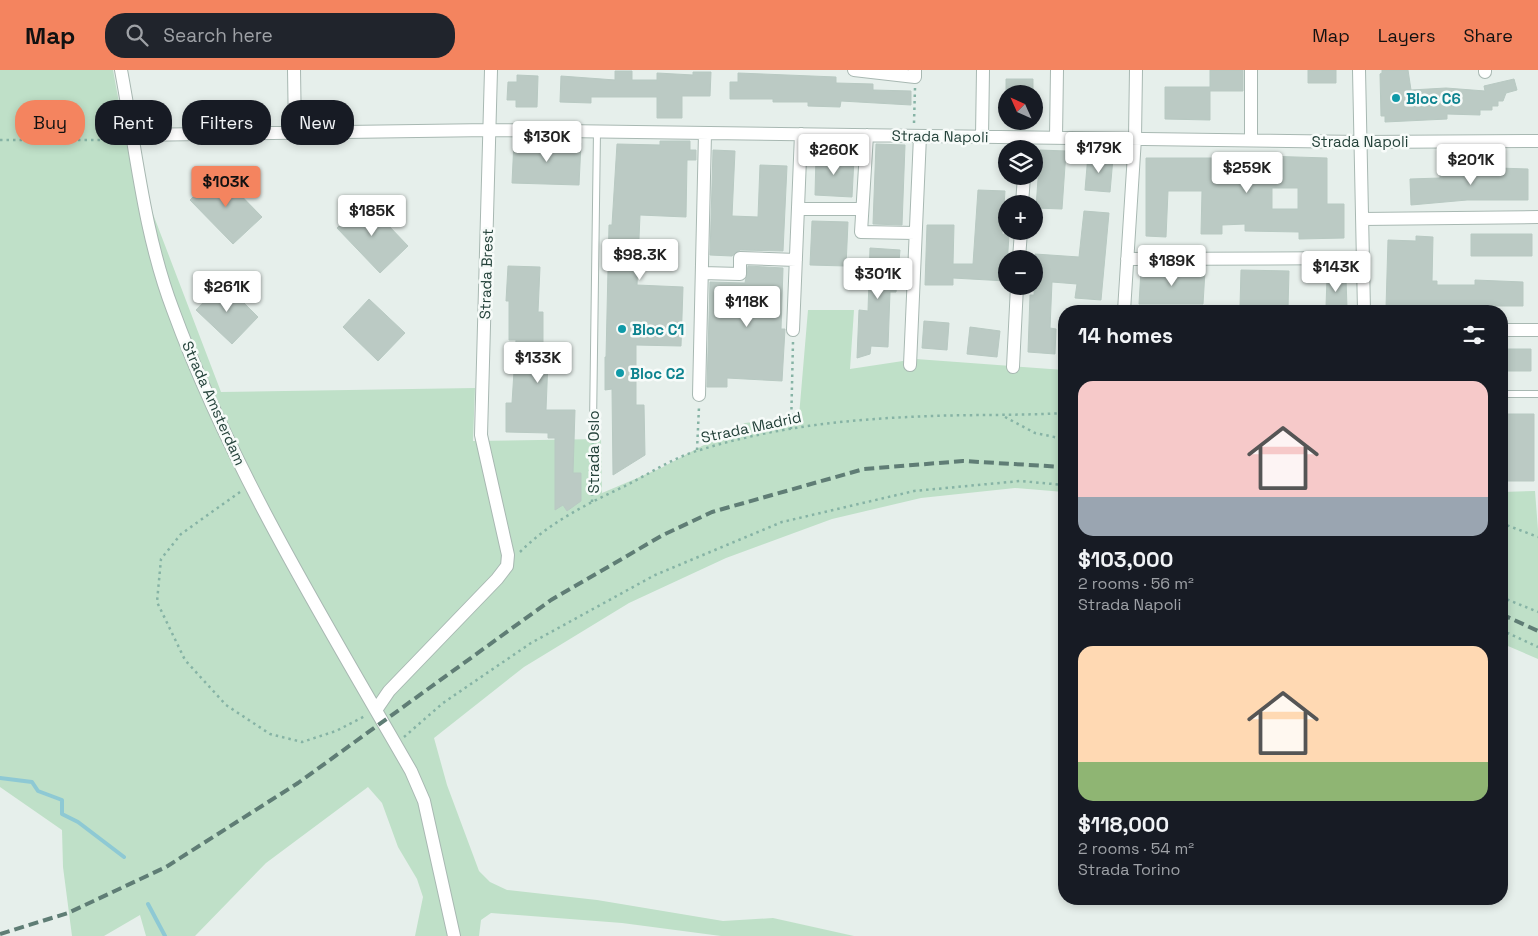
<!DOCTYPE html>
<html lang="en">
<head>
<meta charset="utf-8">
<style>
  body { margin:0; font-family:"Space Grotesk",sans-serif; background:#20242c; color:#f1f3f6; height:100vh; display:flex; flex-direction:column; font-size:19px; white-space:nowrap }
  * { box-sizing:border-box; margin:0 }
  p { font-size:16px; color:#9ea1a6 }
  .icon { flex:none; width:28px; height:28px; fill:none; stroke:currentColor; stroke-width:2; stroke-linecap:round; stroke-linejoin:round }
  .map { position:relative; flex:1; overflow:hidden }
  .sheet { position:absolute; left:1058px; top:235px; width:450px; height:600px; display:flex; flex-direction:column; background:#171b24; border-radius:20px; box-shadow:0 2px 8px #0003 }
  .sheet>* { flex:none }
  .banner { position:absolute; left:15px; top:30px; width:475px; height:45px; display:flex; gap:10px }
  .needle { width:32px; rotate:315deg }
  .buttons { position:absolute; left:998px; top:15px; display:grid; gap:10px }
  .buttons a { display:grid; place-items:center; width:45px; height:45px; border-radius:50%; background:#171b24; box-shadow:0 2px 8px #0003; font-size:25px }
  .price { position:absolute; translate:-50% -42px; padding:0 11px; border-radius:5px; background:#fff; color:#222; font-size:16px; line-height:32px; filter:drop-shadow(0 1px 2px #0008) }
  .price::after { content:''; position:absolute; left:50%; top:30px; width:15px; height:11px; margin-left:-8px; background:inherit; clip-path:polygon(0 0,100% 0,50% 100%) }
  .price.on { background:#f4845f; color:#111 }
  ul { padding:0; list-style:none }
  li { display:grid; align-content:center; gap:10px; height:265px; padding:0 20px }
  li span { display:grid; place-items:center; height:155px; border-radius:15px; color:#555 }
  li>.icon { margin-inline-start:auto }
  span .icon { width:90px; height:90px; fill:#fffc; stroke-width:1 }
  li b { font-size:21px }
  h2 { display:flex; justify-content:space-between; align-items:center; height:60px; padding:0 20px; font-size:21px }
  .pill { padding:0 18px; border-radius:20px; background:#171b24; box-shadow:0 2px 8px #0003; font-size:18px; line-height:45px }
  .pill.on { background:#f4845f; color:#111 }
  header { display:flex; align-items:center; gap:30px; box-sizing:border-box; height:70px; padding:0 25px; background:#f4845f; color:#111 }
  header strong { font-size:24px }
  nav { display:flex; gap:28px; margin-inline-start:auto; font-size:18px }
  .search { width:350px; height:45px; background:#20242c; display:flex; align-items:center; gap:12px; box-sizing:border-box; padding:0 18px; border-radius:20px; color:#9ea1a6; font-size:19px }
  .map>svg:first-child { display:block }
  .green { fill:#bfe0c8 }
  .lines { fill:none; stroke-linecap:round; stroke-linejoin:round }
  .stream { stroke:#8ec9d4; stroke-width:4 }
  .building { fill:#bbcac4; stroke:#b8c9c2; fill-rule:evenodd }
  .lane-casing { stroke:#a8b8b2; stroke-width:8 }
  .street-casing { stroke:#a8b8b2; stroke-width:14 }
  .path { stroke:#86b3a5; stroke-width:2.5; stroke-dasharray:2.5 4; stroke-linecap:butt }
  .lane { stroke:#fff; stroke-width:6 }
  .street { stroke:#fff; stroke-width:12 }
  .rail { stroke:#5f7d75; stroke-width:4; stroke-dasharray:10 5; stroke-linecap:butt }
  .culture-dot { fill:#0f9aa8; stroke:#f7fbf9; stroke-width:2 }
  .labels { text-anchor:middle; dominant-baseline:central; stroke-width:5; stroke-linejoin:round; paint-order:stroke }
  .culture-label { font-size:15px; font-weight:bold; fill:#0d838f; stroke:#f7fbf9; text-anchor:start }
  .street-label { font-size:15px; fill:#24423a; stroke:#f7fbf9 }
</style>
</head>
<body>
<header>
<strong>Map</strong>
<div class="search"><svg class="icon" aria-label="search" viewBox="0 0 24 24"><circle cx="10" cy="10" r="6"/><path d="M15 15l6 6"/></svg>Search here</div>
<nav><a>Map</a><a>Layers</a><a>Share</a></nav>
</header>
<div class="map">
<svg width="1538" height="866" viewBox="0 0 1538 866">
  <rect width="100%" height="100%" fill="#e6efeb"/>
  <path class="green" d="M 0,0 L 113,0 L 127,76 L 221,322 L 475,318 L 473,371 L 601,369 L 602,423 L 661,398 L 745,353 L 799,346 L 808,240 L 854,240 L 850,299 L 916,289 L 1064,300 L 1064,422 L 1015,418 L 921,428 L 832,449 L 726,488 L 629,533 L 524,597 L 434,668 L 447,715 L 479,801 L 490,812 L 507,820 L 597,830 L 723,851 L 773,848 L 854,866 L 721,866 L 622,853 L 491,843 L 481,850 L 479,866 L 415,866 L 423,827 L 417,809 L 398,777 L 382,733 L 368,717 L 266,793 L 195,866 L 146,866 L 140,845 L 104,866 L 72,866 L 63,797 L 62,760 L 0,717 Z
    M 1535,421 L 1538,460 L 1538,589 L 1501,573 L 1501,422 Z"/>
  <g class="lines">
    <path class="stream" d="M 0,708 L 32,712 L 38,721 L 62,730 L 62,744 L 78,752 L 124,787
      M 148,834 L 165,866"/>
  </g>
  <path class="building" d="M 1210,0 L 1243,0 L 1243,21 L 1210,21 L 1210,50 L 1165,49 L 1165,17 L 1210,17 Z
    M 1308,0 L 1336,0 L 1336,13 L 1308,13 Z
    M 1382,0 L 1408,0 L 1411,20 L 1446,18 L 1485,21 L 1484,16 L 1514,9 L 1517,20 L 1506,23 L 1503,31 L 1498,31 L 1498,36 L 1492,36 L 1492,40 L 1480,40 L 1480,45 L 1447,44 L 1447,49 L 1385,52 L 1385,46 L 1381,46 L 1380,4 L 1382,3 Z
    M 615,1 L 632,1 L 632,10 L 657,10 L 657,3 L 693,5 L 693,2 L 711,2 L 710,26 L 682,26 L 682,48 L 657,48 L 657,27 L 591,27 L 591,33 L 560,32 L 561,6 L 615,10 Z
    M 738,3 L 836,7 L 836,13 L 873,14 L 873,20 L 911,21 L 911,35 L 841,31 L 840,37 L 808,36 L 808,32 L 773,32 L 773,29 L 730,29 L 730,12 L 738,12 Z
    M 517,5 L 538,6 L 537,37 L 516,37 L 516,30 L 507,30 L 508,12 L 517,12 Z
    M 1006,9 L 1033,9 L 1033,24 L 1006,24 Z
    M 514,71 L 581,73 L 579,115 L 512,113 Z
    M 660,71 L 690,71 L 690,80 L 696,80 L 696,90 L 687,90 L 686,147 L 640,145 L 637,215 L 683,217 L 681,276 L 636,275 L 636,335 L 644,335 L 645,385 L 613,405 L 612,319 L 605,320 L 605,287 L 606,287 L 609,155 L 612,155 L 617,74 L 660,75 Z
    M 876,74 L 905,75 L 902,155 L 873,154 Z
    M 713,80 L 735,81 L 732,146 L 758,147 L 760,95 L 787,96 L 783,181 L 740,180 L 732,186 L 710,185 Z
    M 1040,80 L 1066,81 L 1062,139 L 1036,138 Z
    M 1088,85 L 1113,88 L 1110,122 L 1085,120 Z
    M 1234,85 L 1327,88 L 1327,134 L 1344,134 L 1344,168 L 1299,169 L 1299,162 L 1245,161 L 1245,154 L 1222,155 L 1222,164 L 1201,164 L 1202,121 L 1168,121 L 1166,167 L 1146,166 L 1146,88 L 1234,88 ZM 1272,118 L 1298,118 L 1298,139 L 1272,139 Z
    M 816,86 L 854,88 L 852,127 L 815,125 Z
    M 1498,98 L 1528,99 L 1528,130 L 1467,130 L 1411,135 L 1410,109 L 1440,108 L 1440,100 Z
    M 218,102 L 262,147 L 233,174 L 190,130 Z
    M 978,120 L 1005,121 L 1002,164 L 1009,165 L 1006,211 L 953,208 L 953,215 L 925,215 L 927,155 L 954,155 L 953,194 L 973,194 Z
    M 365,131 L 408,176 L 380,203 L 337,158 Z
    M 1084,141 L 1109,143 L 1101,230 L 1075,228 L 1077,214 L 1052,212 L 1050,258 L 1056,259 L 1055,284 L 1028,282 L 1030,225 L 1034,225 L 1035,184 L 1079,187 Z
    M 812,151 L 848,152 L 846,196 L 810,195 Z
    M 1471,164 L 1532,164 L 1532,186 L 1471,186 Z
    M 1416,166 L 1433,167 L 1432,211 L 1437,211 L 1437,215 L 1475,215 L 1475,210 L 1523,212 L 1523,236 L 1491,236 L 1491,241 L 1441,241 L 1441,238 L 1386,238 L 1388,170 L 1416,171 Z
    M 870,178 L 900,180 L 898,202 L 896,222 L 890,222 L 888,277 L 871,276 L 870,284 L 857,288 L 859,240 L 868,241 Z
    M 508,196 L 540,197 L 538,242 L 543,242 L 543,289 L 548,289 L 546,340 L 575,340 L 573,403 L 581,403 L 581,431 L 567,441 L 563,435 L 555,440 L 555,368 L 548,368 L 548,363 L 506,362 L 506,333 L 512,333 L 516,270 L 509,270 L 509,231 L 506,231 Z
    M 748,196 L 783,198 L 781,259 L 785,259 L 782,311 L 727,308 L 727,317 L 707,317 L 710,212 L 745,213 Z
    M 1141,200 L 1205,201 L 1203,234 L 1139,234 Z
    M 1241,200 L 1289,201 L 1288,238 L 1240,237 Z
    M 1327,208 L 1346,209 L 1347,238 L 1326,237 Z
    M 223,212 L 258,247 L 232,274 L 196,240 Z
    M 369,229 L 405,263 L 378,291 L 343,257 Z
    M 924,251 L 949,253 L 947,280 L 922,278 Z
    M 970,257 L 1000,261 L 997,287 L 967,284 Z
    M 1507,279 L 1531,279 L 1531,301 L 1506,301 Z
    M 1501,344 L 1534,344 L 1534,411 L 1501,411 Z"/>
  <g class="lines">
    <g class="lane-casing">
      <path id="lane" d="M 1501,324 L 1538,324
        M 593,355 L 597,61"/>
    </g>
    <g class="street-casing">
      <path id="street" d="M 121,0 C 136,80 144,164 173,240 C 232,401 326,553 411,701 L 424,731 L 454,866
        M 294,0 L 295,64
        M 854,0 L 915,7 L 915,0
        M 1251,0 L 1251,70
        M 1359,0 L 1364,241
        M 1485,0 L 1485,2
        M 133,65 L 490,60 L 1360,72 L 1538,71
        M 867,65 L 861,162 L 915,163
        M 982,66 L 983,0
        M 1056,67 L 1057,0
        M 1022,134 L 1024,106
        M 798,139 L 862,139
        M 1362,149 L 1538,147
        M 1019,189 L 1021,161
        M 1127,189 L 1362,188
        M 702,203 L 740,204 L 740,188 L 796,190
        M 1124,241 L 1135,68 L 1136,0
        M 793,260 L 801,64
        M 1501,260 L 1538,260
        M 910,295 L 920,66
        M 1013,297 L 1017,216
        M 699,325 L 705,63
        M 376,640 L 389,621 L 497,509 L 507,496 L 508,485 L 481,365 L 491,0"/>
    </g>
    <path class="path" d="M 914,53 L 915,18
      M 0,70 L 107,70 L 121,67
      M 1005,347 L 1035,363 L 1064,369
      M 791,359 L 793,272
      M 697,380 L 699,337
      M 240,422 L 181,464 L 161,489 L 157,532 L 185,590 L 226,635 L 270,664 L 302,672 L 336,661 L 365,646
      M 592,432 L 593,364
      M 1501,453 L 1538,467
      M 520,482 C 550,452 587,434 625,416 C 649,404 674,387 700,380 C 767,359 839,350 909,347 C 960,344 1012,346 1064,343
      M 1501,527 L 1538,542
      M 1501,560 L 1538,577
      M 404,667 L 443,633 L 531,573 L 655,505 L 782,452 L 914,421 L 1020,411 L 1064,415"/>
    <use href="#lane" class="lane"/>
    <use href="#street" class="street"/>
    <path class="rail" d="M 1501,544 L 1538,561
      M 0,864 L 68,843 L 166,797 L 298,713 L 551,530 L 663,465 L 712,442 L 864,399 L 963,391 L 1064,397"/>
  </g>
  <g class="culture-dot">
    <circle cx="1396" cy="28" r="5"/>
    <circle cx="622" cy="259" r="5"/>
    <circle cx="620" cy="303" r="5"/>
  </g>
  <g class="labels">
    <g class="culture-label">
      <text x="1406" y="28">Bloc C6</text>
      <text x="632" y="259">Bloc C1</text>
      <text x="630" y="303">Bloc C2</text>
    </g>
    <g class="street-label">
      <text transform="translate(940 66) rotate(1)">Strada Napoli</text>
      <text x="1360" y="71">Strada Napoli</text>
      <text transform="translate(486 204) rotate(-88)">Strada Brest</text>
      <text transform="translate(214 333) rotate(66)">Strada Amsterdam</text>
      <text transform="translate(751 357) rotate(-12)">Strada Madrid</text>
      <text transform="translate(593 382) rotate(-90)">Strada Oslo</text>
    </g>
  </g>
</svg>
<div class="buttons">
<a><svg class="needle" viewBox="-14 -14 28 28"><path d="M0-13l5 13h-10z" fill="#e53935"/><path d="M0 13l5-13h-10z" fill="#9ea1a6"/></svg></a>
<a><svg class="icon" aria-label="layers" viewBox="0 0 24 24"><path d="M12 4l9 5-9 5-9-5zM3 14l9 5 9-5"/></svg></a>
<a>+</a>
<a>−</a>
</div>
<b class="price" style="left:547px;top:93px">$130K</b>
<b class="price" style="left:1099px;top:104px">$179K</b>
<b class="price" style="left:834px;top:106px">$260K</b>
<b class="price" style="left:1471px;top:116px">$201K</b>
<b class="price" style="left:1247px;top:124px">$259K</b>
<b class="price on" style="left:226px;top:138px">$103K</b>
<b class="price" style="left:372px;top:167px">$185K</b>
<b class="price" style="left:640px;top:211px">$98.3K</b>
<b class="price" style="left:1172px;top:217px">$189K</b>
<b class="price" style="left:1336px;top:223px">$143K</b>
<b class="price" style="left:878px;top:230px">$301K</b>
<b class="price" style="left:227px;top:243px">$261K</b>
<b class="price" style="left:747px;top:258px">$118K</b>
<b class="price" style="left:538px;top:314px">$133K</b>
<div class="banner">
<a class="pill on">Buy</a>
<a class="pill">Rent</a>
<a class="pill">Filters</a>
<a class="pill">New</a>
</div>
<section class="sheet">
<h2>14 homes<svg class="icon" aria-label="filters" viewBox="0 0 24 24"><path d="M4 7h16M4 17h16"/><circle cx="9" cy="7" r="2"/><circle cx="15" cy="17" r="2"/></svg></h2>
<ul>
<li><span style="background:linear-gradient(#f6c9c9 75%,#9aa5b1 0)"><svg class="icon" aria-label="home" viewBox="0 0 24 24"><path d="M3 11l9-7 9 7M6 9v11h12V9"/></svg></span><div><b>$103,000</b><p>2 rooms · 56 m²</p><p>Strada Napoli</p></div></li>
<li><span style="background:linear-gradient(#ffd9b3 75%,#8fb573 0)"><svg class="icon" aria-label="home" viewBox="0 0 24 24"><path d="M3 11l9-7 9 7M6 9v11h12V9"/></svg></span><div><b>$118,000</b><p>2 rooms · 54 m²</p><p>Strada Torino</p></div></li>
</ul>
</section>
</div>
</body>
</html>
